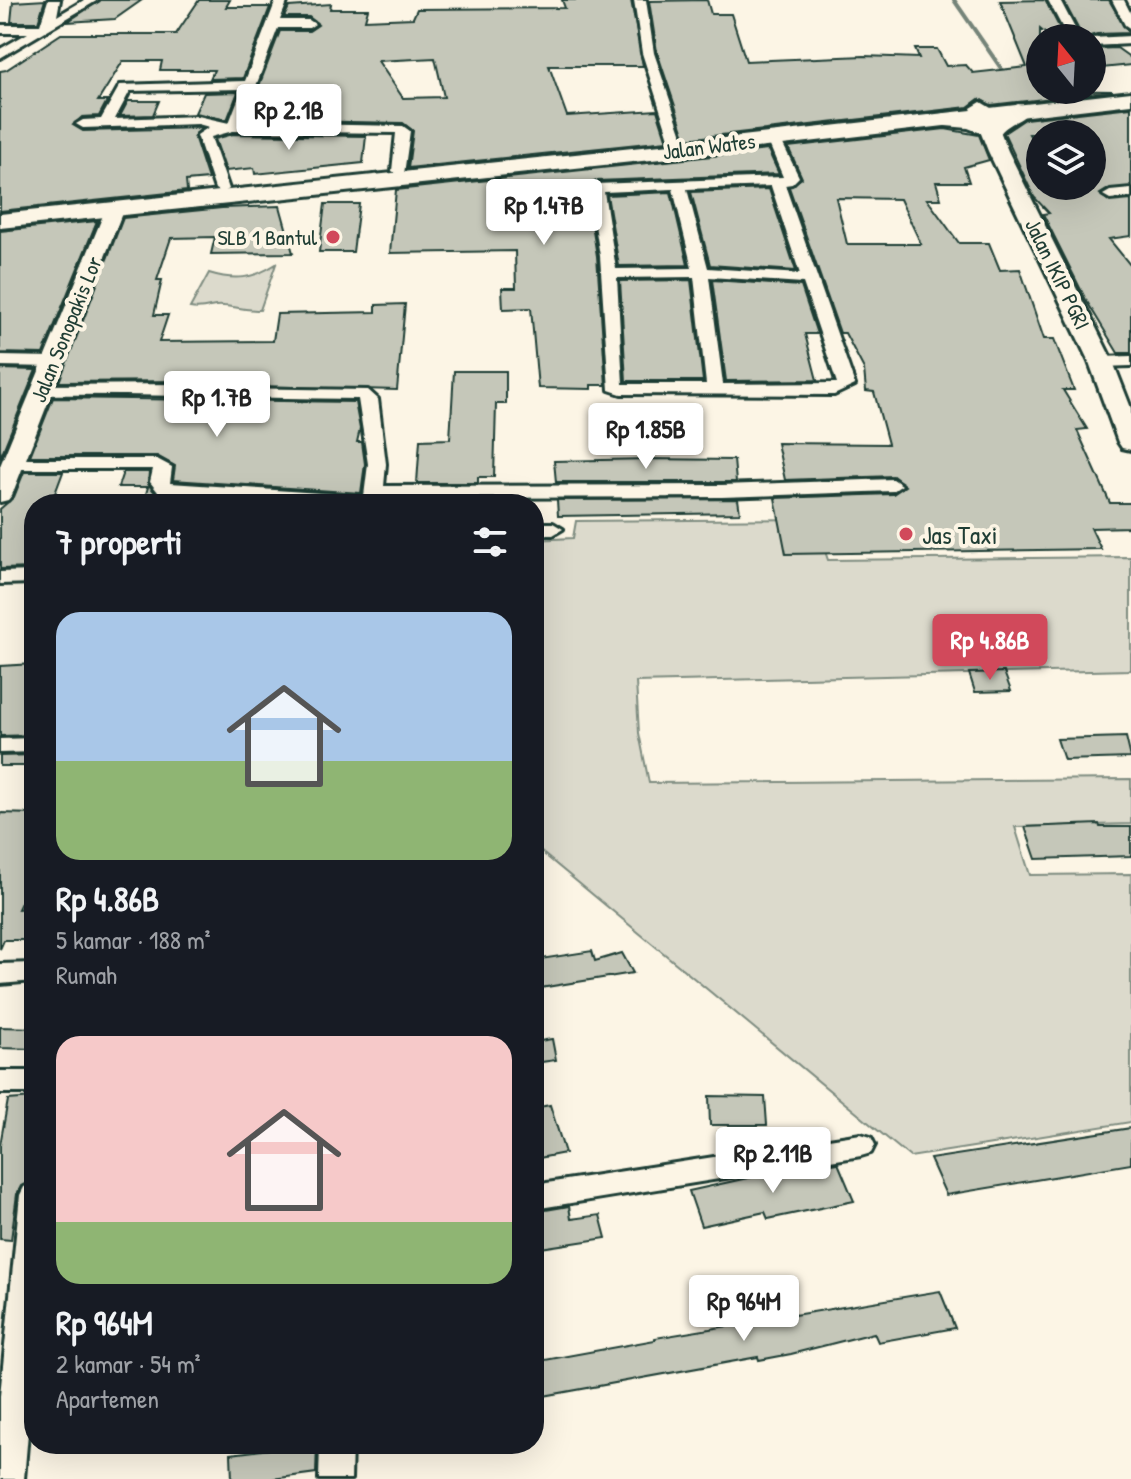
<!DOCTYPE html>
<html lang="id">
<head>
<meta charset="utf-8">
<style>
  body { margin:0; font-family:"Patrick Hand",sans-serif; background:#242831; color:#f1f3f6; height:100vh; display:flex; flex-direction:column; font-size:30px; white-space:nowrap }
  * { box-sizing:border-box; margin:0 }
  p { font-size:26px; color:#9ea1a6 }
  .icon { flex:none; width:44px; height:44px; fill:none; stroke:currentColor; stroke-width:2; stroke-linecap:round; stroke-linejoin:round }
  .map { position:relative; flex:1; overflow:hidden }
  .drawer { position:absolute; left:24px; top:494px; width:520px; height:960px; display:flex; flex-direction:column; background:#171b24; border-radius:32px; box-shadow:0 8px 32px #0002 }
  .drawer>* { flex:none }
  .needle { width:52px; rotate:342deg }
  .tools { position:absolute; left:1026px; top:24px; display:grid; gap:16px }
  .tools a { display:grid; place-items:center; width:80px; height:80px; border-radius:50%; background:#171b24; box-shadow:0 8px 32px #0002; font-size:40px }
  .price { position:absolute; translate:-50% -68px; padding:0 18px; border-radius:8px; background:#fff; color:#222; font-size:26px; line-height:52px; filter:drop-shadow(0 2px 4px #0008) }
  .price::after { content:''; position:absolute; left:50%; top:48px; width:24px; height:18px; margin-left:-12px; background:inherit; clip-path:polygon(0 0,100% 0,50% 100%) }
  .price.current { background:#d1495b; color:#fff }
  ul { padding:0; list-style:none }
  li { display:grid; align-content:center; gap:16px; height:424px; padding:0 32px }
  li span { display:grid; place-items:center; height:248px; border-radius:24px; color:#555 }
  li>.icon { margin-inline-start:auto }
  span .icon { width:144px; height:144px; fill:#fffc; stroke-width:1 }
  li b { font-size:34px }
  h2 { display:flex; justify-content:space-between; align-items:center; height:96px; padding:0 32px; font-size:34px }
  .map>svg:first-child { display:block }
  .green { fill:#dcdacc; stroke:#7e8c80; stroke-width:2 }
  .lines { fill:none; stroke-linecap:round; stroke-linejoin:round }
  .stream { stroke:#758479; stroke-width:4 }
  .building { fill:#c5c7b9; stroke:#1f3d34; stroke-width:2; fill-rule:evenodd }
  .minor-casing { stroke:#1f3d34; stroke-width:6 }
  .tertiary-casing { stroke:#1f3d34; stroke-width:6 }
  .secondary-casing { stroke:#1f3d34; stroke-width:6 }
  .primary-casing { stroke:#1f3d34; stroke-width:6 }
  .trunk-casing { stroke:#1f3d34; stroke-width:6 }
  .minor { fill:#fcf5e5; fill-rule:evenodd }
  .tertiary { fill:#fcf5e5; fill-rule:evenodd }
  .secondary { fill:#fcf5e5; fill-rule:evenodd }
  .primary { fill:#fcf5e5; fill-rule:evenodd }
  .trunk { fill:#fcf5e5; fill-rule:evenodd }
  .poi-dot { fill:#d1495b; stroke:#fcf5e5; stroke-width:3 }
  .labels { text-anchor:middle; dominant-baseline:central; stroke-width:8; stroke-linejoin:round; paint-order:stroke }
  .far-street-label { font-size:22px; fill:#1f3d34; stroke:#fcf5e5 }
  .far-poi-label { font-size:22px; fill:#1f3d34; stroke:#fcf5e5; text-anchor:end }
  .poi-label { font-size:26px; fill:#1f3d34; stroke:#fcf5e5; text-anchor:start }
</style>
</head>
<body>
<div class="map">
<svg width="1131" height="1479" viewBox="0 0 1131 1479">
  <rect width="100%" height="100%" fill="#fcf5e5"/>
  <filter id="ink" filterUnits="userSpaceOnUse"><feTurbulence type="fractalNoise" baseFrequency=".0125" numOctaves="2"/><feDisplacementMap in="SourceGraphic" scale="16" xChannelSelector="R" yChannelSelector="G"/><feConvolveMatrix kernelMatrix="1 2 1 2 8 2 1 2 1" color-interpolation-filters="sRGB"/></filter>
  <g filter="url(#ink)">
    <path class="green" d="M 276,264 L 260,310 C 247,310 237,307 224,306 C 212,304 206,311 190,308 L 209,273 C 235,281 253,279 276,264 Z
      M 814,519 L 828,560 L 1131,557 L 1131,670 L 636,682 L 639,733 L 649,783 L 1131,779 L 1131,824 L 1015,827 L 1030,875 L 1131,874 L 1131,1122 L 910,1157 L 534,846 L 534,540 L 573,538 L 576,521 Z"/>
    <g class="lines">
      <path class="stream" d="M 954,0 L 1007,77"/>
    </g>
    <path class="building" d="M 45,0 L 38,22 L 11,22 L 13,2 Z
      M 101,0 L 142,0 L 115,19 L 67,22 Z
      M 199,0 L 230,0 L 226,7 L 270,7 L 243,78 L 210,79 L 214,70 L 160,70 L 162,61 L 123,61 L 98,101 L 107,101 L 99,116 L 82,117 L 73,125 L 83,131 L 202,128 L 194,136 L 208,179 L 186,181 L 187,191 L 0,211 L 0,71 L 6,70 L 61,34 L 176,34 Z
      M 562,0 L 631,0 L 643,66 L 549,66 L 567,116 L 657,110 L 667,141 L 408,168 L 413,131 L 403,123 L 246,120 L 280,31 L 309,31 L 318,25 L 309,17 L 284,17 L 289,7 L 331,4 L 330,9 L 368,9 L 365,20 L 413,18 L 417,9 L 565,8 ZM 435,58 L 444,97 L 403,98 L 378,61 Z
      M 707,0 L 711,14 L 731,14 L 746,61 L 864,56 L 919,58 L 915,49 L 937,49 L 946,66 L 966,65 L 973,73 L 1027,67 L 1000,1 L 1045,0 L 1065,38 L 1051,38 L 1040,29 L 1040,90 L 1113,91 L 991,105 L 979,99 L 968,107 L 686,139 L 657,52 L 649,1 Z
      M 1063,0 L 1109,0 L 1129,33 L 1097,34 L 1083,38 Z
      M 1117,48 L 1131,58 L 1131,65 L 1092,69 L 1092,49 Z
      M 238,92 L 227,120 L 195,113 L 204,93 Z
      M 128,101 L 159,101 L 153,115 L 120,116 Z
      M 1131,107 L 1131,186 L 1110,188 L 1100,194 L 1110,202 L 1131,200 L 1131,236 L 1109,239 L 1131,266 L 1131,353 L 1118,353 L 1086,300 L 1043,214 L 1049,213 L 1034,197 L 1004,133 L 1025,119 ZM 1029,134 L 1092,134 L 1092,186 L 1040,186 L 1040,154 Z
      M 945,129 L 979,135 L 989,160 L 964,167 L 969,182 L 936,182 L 941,199 L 927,199 L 959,243 L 989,243 L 1000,270 L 1020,269 L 1044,339 L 1054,339 L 1074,390 L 1063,390 L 1087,429 L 1077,430 L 1110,503 L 1131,503 L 1131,527 L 1091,528 L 1101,549 L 786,554 L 775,498 L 893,494 L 905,486 L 893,476 L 785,480 L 777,443 L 888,444 L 874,392 L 866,391 L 864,369 L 845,333 L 840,333 L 789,187 L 802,178 L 788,147 ZM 836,198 L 900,199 L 921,244 L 847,244 Z
      M 233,134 L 366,136 L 363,163 L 255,174 L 254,168 L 226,171 L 215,139 Z
      M 768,150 L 779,174 L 596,181 L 586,187 L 597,256 L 606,385 L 591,385 L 591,389 L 538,388 L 531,308 L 503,309 L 502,288 L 516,288 L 515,251 L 390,253 L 396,190 Z
      M 769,189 L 796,271 L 710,265 L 691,192 Z
      M 671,192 L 688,265 L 619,266 L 607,195 Z
      M 325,204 L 359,204 L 353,252 L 319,252 Z
      M 280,206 L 293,253 L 211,254 L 215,237 L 171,238 L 157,280 L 162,280 L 154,315 L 168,315 L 159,342 L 273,341 L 277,314 L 376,312 L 376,305 L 405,304 L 397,390 L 220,385 L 184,381 L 59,382 L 123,218 L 222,208 Z
      M 97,221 L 43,354 L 0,353 L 0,231 Z
      M 691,280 L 703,381 L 626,381 L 620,281 Z
      M 712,280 L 801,286 L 817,334 L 805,334 L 817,380 L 726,381 Z
      M 0,369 L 36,370 L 0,458 Z
      M 454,371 L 506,371 L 506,404 L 496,404 L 494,477 L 478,477 L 478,483 L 417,483 L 420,440 L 450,439 Z
      M 53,398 L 355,402 L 360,429 L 357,442 L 362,442 L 365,464 L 361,493 L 173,480 L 175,466 L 157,456 L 30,456 Z
      M 649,459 L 734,460 L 736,482 L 556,482 L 554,461 Z
      M 24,472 L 63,472 L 51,504 L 34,504 L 34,568 L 0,569 L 0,509 L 14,497 Z
      M 123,472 L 149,472 L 148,484 L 156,494 L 164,497 L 273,504 L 143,504 L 148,487 L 118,487 Z
      M 738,499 L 740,513 L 558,516 L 557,500 Z
      M 34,664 L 34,735 L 0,736 L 0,666 Z
      M 1004,672 L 1011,691 L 975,692 L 969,673 Z
      M 1126,737 L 1131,758 L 1064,760 L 1057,739 Z
      M 34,755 L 34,766 L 0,766 L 0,756 Z
      M 0,813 L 34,814 L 34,875 L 18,909 L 34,908 L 34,940 L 4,940 L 0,949 Z
      M 1099,824 L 1100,827 L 1131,827 L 1131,856 L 1036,859 L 1025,827 Z
      M 592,951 L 595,961 L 622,953 L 633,973 L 534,989 L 534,960 Z
      M 0,1027 L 34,1028 L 34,1049 L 0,1048 Z
      M 552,1039 L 556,1060 L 534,1063 L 534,1042 Z
      M 709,1096 L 765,1097 L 767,1125 L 710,1125 Z
      M 34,1098 L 31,1181 L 21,1186 L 17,1194 L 11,1240 L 0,1239 L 0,1145 L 8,1100 Z
      M 550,1105 L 565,1153 L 534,1159 L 534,1108 Z
      M 1131,1128 L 1131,1164 L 946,1195 L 930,1159 Z
      M 838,1163 L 854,1201 L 768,1219 L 765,1212 L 701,1226 L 689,1191 L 752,1177 Z
      M 569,1206 L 571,1219 L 600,1215 L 606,1238 L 534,1249 L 534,1212 Z
      M 940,1291 L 955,1328 L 878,1342 L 874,1333 L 791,1354 L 759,1360 L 758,1357 L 538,1397 L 534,1362 L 655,1340 L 655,1338 Z
      M 309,1444 L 317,1444 L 316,1473 L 272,1479 L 232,1479 L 231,1454 Z"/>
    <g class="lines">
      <g class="minor-casing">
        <path id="minor" d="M 48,0 L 60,0 L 57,16 L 84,0 L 98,0 L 0,58 L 0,49 L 28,33 L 0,33 L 0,25 L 40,25 Z
          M 276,0 L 288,0 L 280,20 L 309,20 L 315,24 L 309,28 L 278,28 L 242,123 L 403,126 L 410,131 L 404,174 L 399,175 L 392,171 L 396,133 L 233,131 L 211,137 L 229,189 L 222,193 L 215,189 L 197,135 L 209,127 L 198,124 L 83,128 L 76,124 L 83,120 L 101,119 L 120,85 L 245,81 ZM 242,89 L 229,123 L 198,116 L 115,119 L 130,91 Z
          M 634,0 L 646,0 L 654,53 L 687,150 L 685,153 L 673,150 L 642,53 Z
          M 1048,0 L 1060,0 L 1080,38 L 1068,38 Z
          M 1112,0 L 1124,0 L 1131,14 L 1131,29 L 1125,25 Z
          M 1131,36 L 1131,44 L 1092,46 L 1092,38 Z
          M 769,136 L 779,136 L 799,177 L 792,184 L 785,185 L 855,385 L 834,395 L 621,394 L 609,390 L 600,256 L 589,188 L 596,184 L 783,177 L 767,139 ZM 771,186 L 800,274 L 708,268 L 687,189 ZM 673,189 L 692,268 L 616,269 L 604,192 ZM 694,277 L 706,384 L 623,384 L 617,278 ZM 709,277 L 803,283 L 837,383 L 723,384 Z
          M 1131,189 L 1131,197 L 1110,199 L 1103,195 L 1110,191 Z
          M 0,356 L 53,357 L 61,362 L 53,367 L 0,366 Z
          M 1131,356 L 1131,366 L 1101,367 L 1093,362 L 1101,357 Z
          M 184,384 L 220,388 L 368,390 L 378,399 L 386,464 L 384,486 L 722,485 L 893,479 L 902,485 L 893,491 L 722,497 L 383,498 L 382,504 L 320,504 L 165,494 L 158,492 L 150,482 L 153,469 L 12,469 L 3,464 L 12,459 L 157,459 L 172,467 L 170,483 L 364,496 L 368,464 L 358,399 C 252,398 148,394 42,395 L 33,390 L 42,385 Z
          M 534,523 L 553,523 L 563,529 L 553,535 L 534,535 Z
          M 34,571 L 34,583 L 0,584 L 0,572 Z
          M 34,738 L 34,752 L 0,753 L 0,739 Z
          M 34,963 L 34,981 L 0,984 L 0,964 Z
          M 0,1071 L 34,1071 L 34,1093 L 0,1093 Z
          M 861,1134 L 871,1137 L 875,1145 L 871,1153 L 861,1156 L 534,1209 L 534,1185 Z
          M 34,1183 L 34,1363 L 24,1479 L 0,1479 L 0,1396 L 20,1195 L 24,1187 Z
          M 320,1444 L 352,1444 L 351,1479 L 319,1479 Z"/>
      </g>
      <g class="tertiary-casing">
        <path id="tertiary" d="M 115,202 L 124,208 L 12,495 L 8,500 L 0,502 L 0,466 L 106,208 Z"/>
      </g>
      <g class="secondary-casing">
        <path id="secondary" d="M 981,102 L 991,108 L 1008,151 L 1113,362 L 1131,408 L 1131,450 L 1122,448 L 1118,442 L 1089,362 L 988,151 L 971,108 Z"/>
      </g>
      <g class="primary-casing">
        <path id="primary" d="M 1131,92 L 1131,104 L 680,157 L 0,228 L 0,214 L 680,143 Z"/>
      </g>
      <g class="trunk-casing">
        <path id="trunk" d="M 1018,104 L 1026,106 L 1029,111 C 1022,122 1009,121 999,135 L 991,137 L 968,128 L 935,125 L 931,120 L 935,115 C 951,111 971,112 986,119 Z"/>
      </g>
      <use href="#minor" class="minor"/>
      <use href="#tertiary" class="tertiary"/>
      <use href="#secondary" class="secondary"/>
      <use href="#primary" class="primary"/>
      <use href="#trunk" class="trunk"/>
    </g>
  </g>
  <g class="poi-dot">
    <circle cx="333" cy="237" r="8"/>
    <circle cx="906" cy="534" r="8"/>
  </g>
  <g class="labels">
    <g class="far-street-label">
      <text transform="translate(709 146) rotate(-7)">Jalan Wates</text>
      <text transform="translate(1058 274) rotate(64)">Jalan IKIP PGRI</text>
      <text transform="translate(66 329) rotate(-68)">Jalan Sonopakis Lor</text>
    </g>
    <g class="far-poi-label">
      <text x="317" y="237">SLB 1 Bantul</text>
    </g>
    <g class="poi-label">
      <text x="922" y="534">Jas Taxi</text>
    </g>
  </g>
</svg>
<div class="tools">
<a><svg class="needle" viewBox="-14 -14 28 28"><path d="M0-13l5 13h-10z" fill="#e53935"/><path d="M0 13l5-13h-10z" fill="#9ea1a6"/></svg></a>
<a><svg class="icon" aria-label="layers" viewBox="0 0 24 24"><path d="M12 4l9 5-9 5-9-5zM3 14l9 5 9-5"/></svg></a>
</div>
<b class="price" style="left:289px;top:152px">Rp 2.1B</b>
<b class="price" style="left:544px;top:247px">Rp 1.47B</b>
<b class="price" style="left:217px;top:439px">Rp 1.7B</b>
<b class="price" style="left:646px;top:471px">Rp 1.85B</b>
<b class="price current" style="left:990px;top:682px">Rp 4.86B</b>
<b class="price" style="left:773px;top:1195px">Rp 2.11B</b>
<b class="price" style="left:744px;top:1343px">Rp 964M</b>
<section class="drawer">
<h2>7 properti<svg class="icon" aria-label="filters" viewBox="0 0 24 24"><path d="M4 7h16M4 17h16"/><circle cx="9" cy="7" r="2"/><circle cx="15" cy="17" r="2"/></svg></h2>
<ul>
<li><span style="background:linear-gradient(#a9c7e8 60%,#8fb573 0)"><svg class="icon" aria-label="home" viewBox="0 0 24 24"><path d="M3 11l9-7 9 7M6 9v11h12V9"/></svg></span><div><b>Rp 4.86B</b><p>5 kamar · 188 m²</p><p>Rumah</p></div></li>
<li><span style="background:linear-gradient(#f6c9c9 75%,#8fb573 0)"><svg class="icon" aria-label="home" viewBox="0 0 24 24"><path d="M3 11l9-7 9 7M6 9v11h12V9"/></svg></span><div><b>Rp 964M</b><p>2 kamar · 54 m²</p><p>Apartemen</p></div></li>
</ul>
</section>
</div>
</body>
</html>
